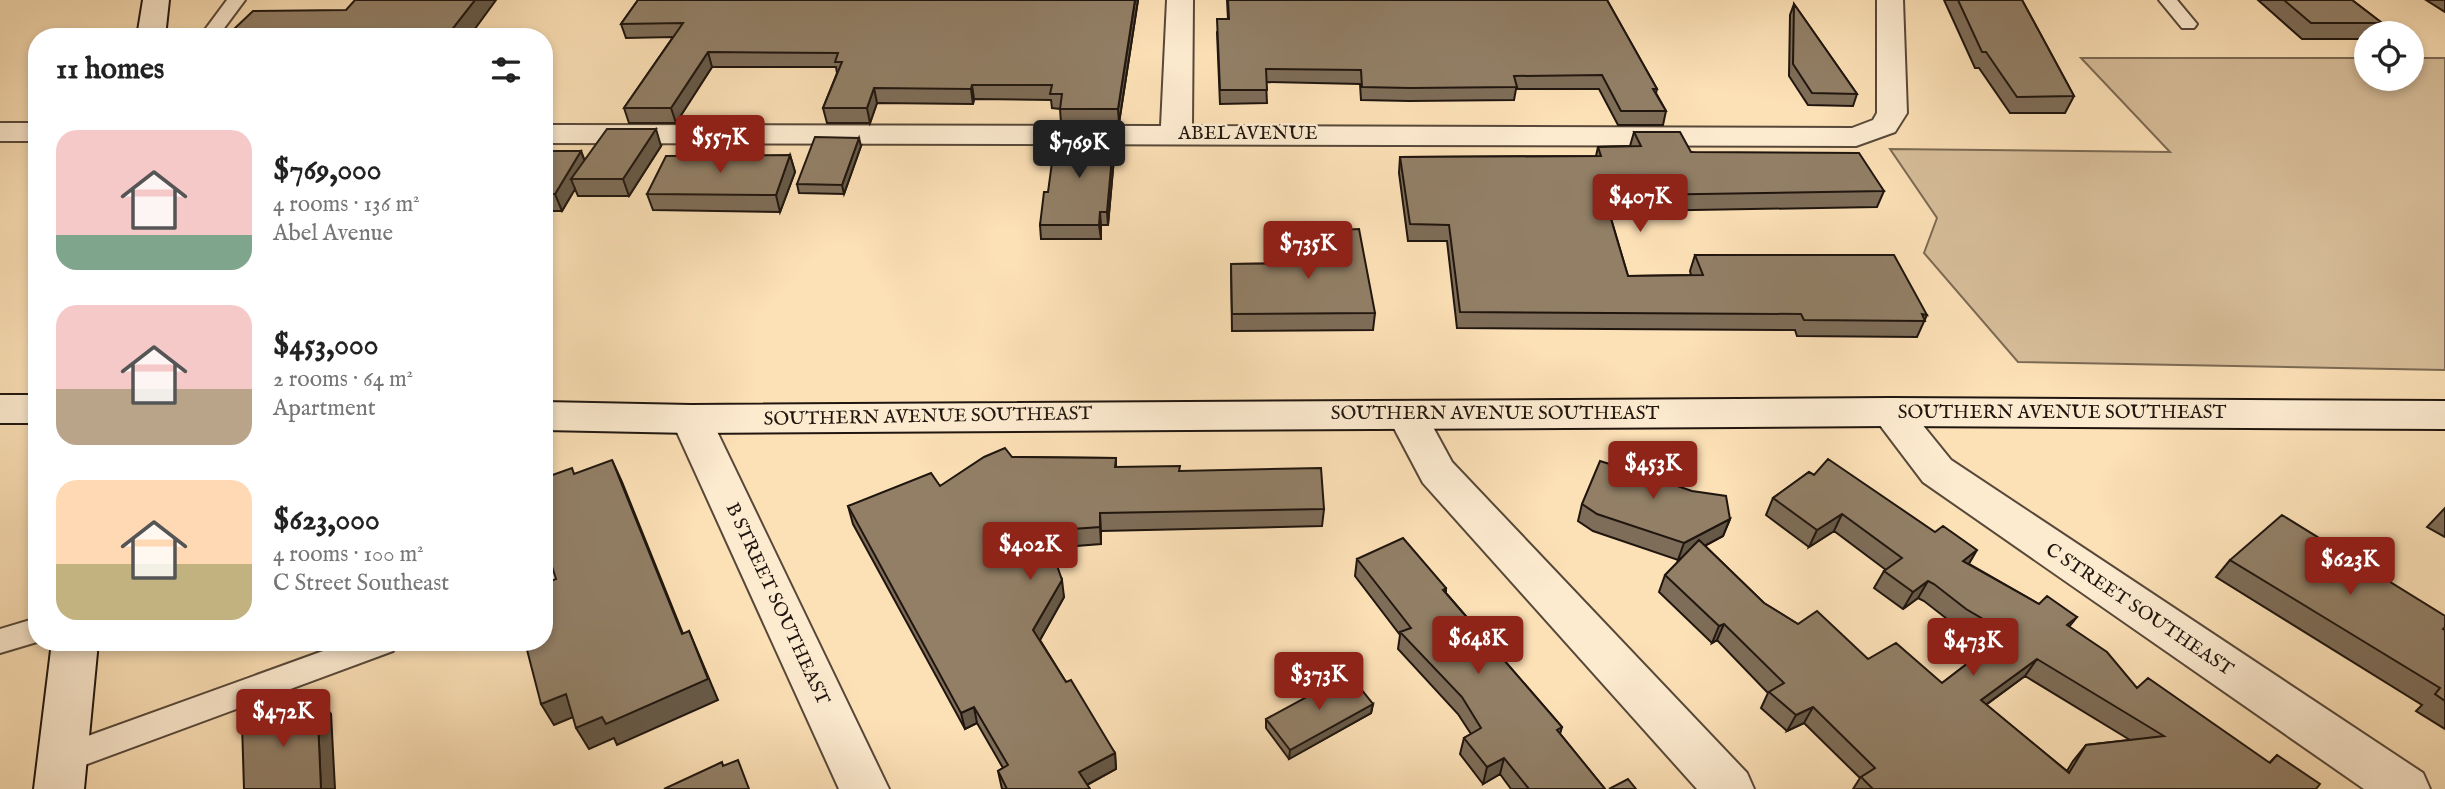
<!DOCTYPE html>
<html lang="en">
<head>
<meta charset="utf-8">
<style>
  body { margin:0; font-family:"IM FELL English",serif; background:#f2f2f2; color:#222; height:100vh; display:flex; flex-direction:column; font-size:26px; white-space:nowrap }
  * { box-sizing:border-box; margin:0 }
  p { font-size:23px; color:#767676 }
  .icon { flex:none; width:38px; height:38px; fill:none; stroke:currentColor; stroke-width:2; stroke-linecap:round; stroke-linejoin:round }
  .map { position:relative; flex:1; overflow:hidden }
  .panel { position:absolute; left:28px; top:28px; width:525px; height:623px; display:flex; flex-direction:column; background:#fff; border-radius:28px; box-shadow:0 4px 10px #0003 }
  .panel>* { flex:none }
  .fabs { position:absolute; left:2354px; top:21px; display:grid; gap:14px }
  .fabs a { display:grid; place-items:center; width:70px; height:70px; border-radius:50%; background:#fff; box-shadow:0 4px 10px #0003; font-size:35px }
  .price { position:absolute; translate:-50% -60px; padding:0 16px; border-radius:7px; background:#8f2418; color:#fff; font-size:23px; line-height:46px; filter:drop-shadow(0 2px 4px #0008) }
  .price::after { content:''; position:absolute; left:50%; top:42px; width:21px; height:16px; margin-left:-10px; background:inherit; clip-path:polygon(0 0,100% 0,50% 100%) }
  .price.current { background:#222; color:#fff }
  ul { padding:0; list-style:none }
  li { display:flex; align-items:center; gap:21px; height:175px; padding:0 28px }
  li span { display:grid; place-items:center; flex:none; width:196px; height:140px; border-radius:21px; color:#555 }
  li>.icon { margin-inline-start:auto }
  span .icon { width:84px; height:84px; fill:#fffc; stroke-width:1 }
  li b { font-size:30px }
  h2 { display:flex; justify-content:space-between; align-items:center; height:84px; padding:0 28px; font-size:30px }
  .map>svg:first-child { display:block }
  .green { fill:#d7be9a; stroke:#7c6a54; stroke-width:2 }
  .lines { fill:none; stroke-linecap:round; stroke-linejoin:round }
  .service-casing { stroke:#574839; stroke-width:4 }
  .minor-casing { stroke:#574839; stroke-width:4 }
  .secondary-casing { stroke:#20160f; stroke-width:4 }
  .service { fill:#fdebd0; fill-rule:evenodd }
  .minor { fill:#fdebd0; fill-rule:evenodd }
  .secondary { fill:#fdebd0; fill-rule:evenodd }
  .wall { fill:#7e6d58; stroke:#20160f; stroke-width:2; fill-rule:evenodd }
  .shaded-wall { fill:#665947; stroke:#20160f; stroke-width:2 }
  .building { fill:#927f66; stroke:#20160f; stroke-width:2; fill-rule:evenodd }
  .labels { text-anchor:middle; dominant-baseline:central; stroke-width:5; stroke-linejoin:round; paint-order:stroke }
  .street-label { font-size:19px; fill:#20160f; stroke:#fdebd0 }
</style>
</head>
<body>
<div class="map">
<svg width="2445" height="789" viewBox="0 0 2445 789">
  <rect width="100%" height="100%" fill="#fce0b6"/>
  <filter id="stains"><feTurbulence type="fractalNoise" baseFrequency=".00286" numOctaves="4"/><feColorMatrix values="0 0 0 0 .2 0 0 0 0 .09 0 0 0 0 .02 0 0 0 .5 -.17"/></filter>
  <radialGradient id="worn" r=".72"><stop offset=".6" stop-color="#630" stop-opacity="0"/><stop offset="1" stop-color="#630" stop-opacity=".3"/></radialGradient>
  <path class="green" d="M 2081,58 L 2366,58 L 2366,79 L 2412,79 L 2412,58 L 2445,58 L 2445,370 L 2018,362 L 1924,253 L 1937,218 L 1890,149 L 2170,152 Z"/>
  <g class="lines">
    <g class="service-casing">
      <path id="service" d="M 227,0 L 245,0 L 219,35 L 207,35 L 204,31 Z
        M 2159,0 L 2177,0 L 2197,24 L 2194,28 L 2182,28 Z
        M 37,618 L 37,642 L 0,653 L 0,629 Z
        M 348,642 L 397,642 L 393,651 L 63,773 L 52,769 L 47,759 L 52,749 Z"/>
    </g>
    <g class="minor-casing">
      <path id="minor" d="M 1167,0 L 1193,0 L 1192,126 L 1852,128 L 1873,120 L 1877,113 L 1877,0 L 1903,0 L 1907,113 L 1895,132 L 1856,146 L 544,143 L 544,125 L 1161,126 Z
        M 0,123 L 37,123 L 37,141 L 0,141 Z
        M 1890,398 L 1904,402 L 1951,460 L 2423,773 L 2430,789 L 2364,789 L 1923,482 L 1870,412 L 1876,402 Z
        M 1407,401 L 1421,405 L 1452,462 L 1747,773 L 1754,789 L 1697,789 L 1423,483 L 1387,415 L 1393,405 Z
        M 691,405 L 705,409 L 711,419 L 889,789 L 839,789 L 671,419 L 677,409 Z"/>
    </g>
    <g class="secondary-casing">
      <path id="secondary" d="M 143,0 L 169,0 L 165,37 L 137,37 Z
        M 0,395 L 37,395 L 37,423 L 0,423 Z
        M 1890,398 L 2445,401 L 2445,429 L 1890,426 L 691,433 L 544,430 L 544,402 L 691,405 Z
        M 52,642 L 98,642 L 84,789 L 34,789 Z"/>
    </g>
    <use href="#service" class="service"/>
    <use href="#minor" class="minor"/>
    <use href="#secondary" class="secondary"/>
  </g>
  <path class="wall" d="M 638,0 L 1138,0 L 1119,123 L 1061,123 L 1060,109 L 1052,108 L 1051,100 L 974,99 L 973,104 L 877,103 L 870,123 L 827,123 L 823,108 L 837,73 L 836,67 L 712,67 L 676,123 L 629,123 L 624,108 L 673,37 L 626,38 L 621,24 Z
    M 1227,0 L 1607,0 L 1657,89 L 1656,93 L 1666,111 L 1663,125 L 1618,125 L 1599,89 L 1516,89 L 1514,100 L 1409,101 L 1361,100 L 1360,84 L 1266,82 L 1267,103 L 1220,104 L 1217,32 L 1228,19 Z
    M 1944,0 L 2022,0 L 2074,96 L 2065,113 L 2010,113 L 1979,68 L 1975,68 Z
    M 2258,0 L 2352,0 L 2382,23 L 2375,33 L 2366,33 L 2366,39 L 2302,39 Z
    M 2426,0 L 2445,0 L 2445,12 Z
    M 1794,4 L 1857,94 L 1853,106 L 1808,105 L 1789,76 L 1790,15 Z
    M 1634,132 L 1691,152 L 1884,191 L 1877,207 L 1636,211 L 1635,215 L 1610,215 L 1628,276 L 1691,275 L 1690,271 L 1695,255 L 1927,315 L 1917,337 L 1797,336 L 1795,330 L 1457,328 L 1447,241 L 1408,241 L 1399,173 L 1400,157 L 1596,156 L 1598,147 L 1630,146 Z
    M 661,146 L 629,196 L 578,196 L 575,189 L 562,211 L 544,211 L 544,151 L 581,151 L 585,161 Z
    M 861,146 L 844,194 L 799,193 L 797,184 Z
    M 1115,147 L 1108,225 L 1101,225 L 1101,239 L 1041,239 L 1040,225 L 1048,192 Z
    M 790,155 L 795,172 L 780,212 L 653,210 L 647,194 Z
    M 1312,263 L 1375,313 L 1373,330 L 1232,331 L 1231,264 Z
    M 1012,457 L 1116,458 L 1116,467 L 1180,471 L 1324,509 L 1322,526 L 1101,531 L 1101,544 L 1051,548 L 1064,597 L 1040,640 L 1066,682 L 1115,753 L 1116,769 L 1087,785 L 1090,789 L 1002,789 L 998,771 L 1003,768 L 977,723 L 965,729 L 853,524 L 848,506 L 940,486 Z
    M 1616,466 L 1656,466 L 1652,478 L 1730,519 L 1723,536 L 1705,546 L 1764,603 L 1798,624 L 1868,659 L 1942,683 L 1990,646 L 1956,626 L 1924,601 L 1918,598 L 1903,609 L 1874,588 L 1884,571 L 1886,570 L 1834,531 L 1809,547 L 1766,515 L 1773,498 L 1809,472 L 2039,604 L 2077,617 L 2069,627 L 2137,688 L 2269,763 L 2277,755 L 2316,789 L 1853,789 L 1860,778 L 1804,723 L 1787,731 L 1761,708 L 1768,693 L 1717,640 L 1712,643 L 1659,592 L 1665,575 L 1682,558 L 1678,560 L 1593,531 L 1578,521 L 1582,504 ZM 2025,676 L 2130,740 L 2086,745 L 2073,761 L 2067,771 L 1986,705 Z
    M 2445,508 L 2445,537 L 2427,527 Z
    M 1357,559 L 1446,588 L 1446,593 L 1562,727 L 1560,734 L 1605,789 L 1511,789 L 1500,774 L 1483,784 L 1460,754 L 1464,738 L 1471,734 L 1458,714 L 1398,649 L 1400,635 L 1355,576 Z
    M 2230,560 L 2445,630 L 2445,729 L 2416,711 L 2422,705 L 2216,577 Z
    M 1373,704 L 1371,713 L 1289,759 L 1266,728 L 1266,719 Z"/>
  <path class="shaded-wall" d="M 475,0 L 496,0 L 469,37 L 446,37 Z
    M 1135,0 L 1138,0 L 1119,123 L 1118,109 Z
    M 708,52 L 712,67 L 676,123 L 671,108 Z
    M 972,85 L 974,99 L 973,104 L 971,89 Z
    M 874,88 L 877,103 L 870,123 L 867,108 Z
    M 656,129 L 661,146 L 629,196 L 623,179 Z
    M 1114,134 L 1115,147 L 1108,225 L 1107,212 Z
    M 859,138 L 861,146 L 844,194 L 842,185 Z
    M 581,151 L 587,168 L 571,179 L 575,189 L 562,211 L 555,194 Z
    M 790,155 L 795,172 L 780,212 L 776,195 Z
    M 1100,212 L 1101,225 L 1101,239 L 1099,225 Z
    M 612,460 L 622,482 L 692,656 L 682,634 Z
    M 1100,513 L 1101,531 L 1101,544 L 1100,527 Z
    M 1842,514 L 1834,531 L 1809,547 L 1817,530 Z
    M 1730,519 L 1723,536 L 1678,560 L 1684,543 Z
    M 1977,550 L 1967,567 L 1963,561 Z
    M 1062,580 L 1064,597 L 1036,647 L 1033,630 Z
    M 1928,581 L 1918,598 L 1903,609 L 1913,592 Z
    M 1724,624 L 1717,640 L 1712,643 L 1719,626 Z
    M 689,631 L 718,700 L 617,745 L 614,738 L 589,749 L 576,728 Z
    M 2037,659 L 2025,676 L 1969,717 L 1981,700 Z
    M 566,694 L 578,715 L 554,725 L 541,704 Z
    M 317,697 L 331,714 L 335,789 L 321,789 Z
    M 1373,704 L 1371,713 L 1289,759 L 1290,750 Z
    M 974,707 L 977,723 L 965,729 L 961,713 Z
    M 1813,707 L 1804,723 L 1787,731 L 1796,715 Z
    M 1115,753 L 1116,769 L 1081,788 L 1079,772 Z
    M 1504,758 L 1500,774 L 1483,784 L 1487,767 Z"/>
  <path class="building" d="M 355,0 L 475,0 L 446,37 L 194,37 L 203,29 L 233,30 L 253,11 L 346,10 Z
    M 638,0 L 1135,0 L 1118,109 L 1060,109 L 1062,94 L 1050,94 L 1052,85 L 972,85 L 971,89 L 874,88 L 867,108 L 823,108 L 842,62 L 835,62 L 838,53 L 708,52 L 671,108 L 624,108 L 683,23 L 621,24 Z
    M 1228,0 L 1607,0 L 1657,89 L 1653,89 L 1666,111 L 1621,111 L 1602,75 L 1514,76 L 1517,87 L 1410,88 L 1362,87 L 1361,70 L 1266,69 L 1267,90 L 1220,90 L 1217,19 L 1229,19 Z
    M 1958,0 L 2022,0 L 2074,96 L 2017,97 L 1986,52 L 1982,52 Z
    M 2284,0 L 2352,0 L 2382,23 L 2311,23 Z
    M 1794,4 L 1857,94 L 1812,93 L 1793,64 Z
    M 607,129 L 656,129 L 623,179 L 571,179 Z
    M 1634,132 L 1680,132 L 1691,152 L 1859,153 L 1884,191 L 1639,195 L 1639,199 L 1605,199 L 1628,276 L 1703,275 L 1695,255 L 1894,255 L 1927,315 L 1922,314 L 1925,321 L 1804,320 L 1801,314 L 1460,312 L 1449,225 L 1410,224 L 1400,157 L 1601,156 L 1598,147 L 1641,146 Z
    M 1056,133 L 1114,134 L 1107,212 L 1100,212 L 1099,225 L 1040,225 L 1044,192 L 1048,192 Z
    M 815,137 L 859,138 L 842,185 L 797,184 Z
    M 544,151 L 581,151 L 555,194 L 544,194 Z
    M 790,155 L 776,195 L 647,194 L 666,156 Z
    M 1359,229 L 1375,313 L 1232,314 L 1231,264 L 1312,263 L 1315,231 Z
    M 1005,448 L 1012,457 L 1116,458 L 1115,467 L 1180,466 L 1179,471 L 1321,468 L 1324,509 L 1100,513 L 1100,527 L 1045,531 L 1062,580 L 1033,630 L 1066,682 L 1071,680 L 1115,753 L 1079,772 L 1090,789 L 1007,789 L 998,771 L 1008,765 L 974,707 L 961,713 L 848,506 L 931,473 L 940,486 L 984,457 Z
    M 1621,454 L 1656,466 L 1651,477 L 1692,491 L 1726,496 L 1730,519 L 1684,543 L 1597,514 L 1582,504 L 1600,461 L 1616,466 Z
    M 1828,459 L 1935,532 L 1943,526 L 1977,550 L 1963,561 L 2039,604 L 2047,596 L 2077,617 L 2067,625 L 2107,652 L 2137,688 L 2148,678 L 2270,763 L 2277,755 L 2320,784 L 2316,789 L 1873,789 L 1861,777 L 1875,768 L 1813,707 L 1796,715 L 1769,692 L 1784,683 L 1724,624 L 1719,626 L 1665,575 L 1699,540 L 1764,603 L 1798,624 L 1817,611 L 1868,659 L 1896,643 L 1942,683 L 2007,633 L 1966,609 L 1934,584 L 1928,581 L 1913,592 L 1884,571 L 1902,558 L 1842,514 L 1817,530 L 1773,498 L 1809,472 L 1814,475 ZM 2037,659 L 2164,736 L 2086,745 L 2069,773 L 1981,700 Z
    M 612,460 L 682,634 L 689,631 L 708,679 L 606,724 L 602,717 L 576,728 L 566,694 L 541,704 L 525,642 L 544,642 L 544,584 L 556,579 L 544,542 L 544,478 L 572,468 L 574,474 Z
    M 2282,515 L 2445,616 L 2445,627 L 2443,629 L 2445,630 L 2445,701 L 2435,694 L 2440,688 L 2230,560 Z
    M 1403,538 L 1446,588 L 1443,590 L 1562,727 L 1557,730 L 1605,789 L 1529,789 L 1504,758 L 1487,767 L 1464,738 L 1481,728 L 1462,697 L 1400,632 L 1411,628 L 1357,559 Z
    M 1349,674 L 1373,704 L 1290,750 L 1266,719 Z
    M 317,697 L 321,789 L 244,789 L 242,724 Z
    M 738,760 L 749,789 L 664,789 L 722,762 L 723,766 Z
    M 1628,779 L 1636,789 L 1609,789 Z"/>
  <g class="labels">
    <g class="street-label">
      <text x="1248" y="134">ABEL AVENUE</text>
      <text x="2062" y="413">SOUTHERN AVENUE SOUTHEAST</text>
      <text x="1495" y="414">SOUTHERN AVENUE SOUTHEAST</text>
      <text transform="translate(928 417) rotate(-1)">SOUTHERN AVENUE SOUTHEAST</text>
      <text transform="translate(777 604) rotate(65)">B STREET SOUTHEAST</text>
      <text transform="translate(2139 610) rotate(34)">C STREET SOUTHEAST</text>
    </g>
  </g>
  <rect width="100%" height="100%" filter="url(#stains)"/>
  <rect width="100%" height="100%" fill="url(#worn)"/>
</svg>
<div class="fabs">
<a><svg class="icon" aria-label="locate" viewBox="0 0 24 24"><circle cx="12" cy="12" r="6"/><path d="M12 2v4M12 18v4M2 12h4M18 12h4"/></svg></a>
</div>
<b class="price" style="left:720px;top:175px">$557K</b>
<b class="price current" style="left:1079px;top:180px">$769K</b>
<b class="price" style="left:1640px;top:234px">$407K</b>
<b class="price" style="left:1308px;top:281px">$735K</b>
<b class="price" style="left:1653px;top:501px">$453K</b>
<b class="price" style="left:1030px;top:582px">$402K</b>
<b class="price" style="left:2350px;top:597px">$623K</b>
<b class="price" style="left:1478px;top:676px">$648K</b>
<b class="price" style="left:1973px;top:678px">$473K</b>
<b class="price" style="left:1319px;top:712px">$373K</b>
<b class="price" style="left:283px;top:749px">$472K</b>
<section class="panel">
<h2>11 homes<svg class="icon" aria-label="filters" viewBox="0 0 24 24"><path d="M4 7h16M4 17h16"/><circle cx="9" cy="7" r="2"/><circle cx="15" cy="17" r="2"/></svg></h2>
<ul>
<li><span style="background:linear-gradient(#f6c9c9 75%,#7fa58c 0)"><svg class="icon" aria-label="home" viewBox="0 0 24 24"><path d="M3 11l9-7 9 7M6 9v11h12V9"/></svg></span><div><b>$769,000</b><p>4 rooms · 136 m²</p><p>Abel Avenue</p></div></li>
<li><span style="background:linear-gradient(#f6c9c9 60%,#b9a48a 0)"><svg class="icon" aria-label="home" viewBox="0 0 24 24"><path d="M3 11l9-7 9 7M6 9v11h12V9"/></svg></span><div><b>$453,000</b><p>2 rooms · 64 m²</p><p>Apartment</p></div></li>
<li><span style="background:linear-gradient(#ffd9b3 60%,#c2b280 0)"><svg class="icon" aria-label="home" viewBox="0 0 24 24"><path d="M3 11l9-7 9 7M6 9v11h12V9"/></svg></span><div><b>$623,000</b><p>4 rooms · 100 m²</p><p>C Street Southeast</p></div></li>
</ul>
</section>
</div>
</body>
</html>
